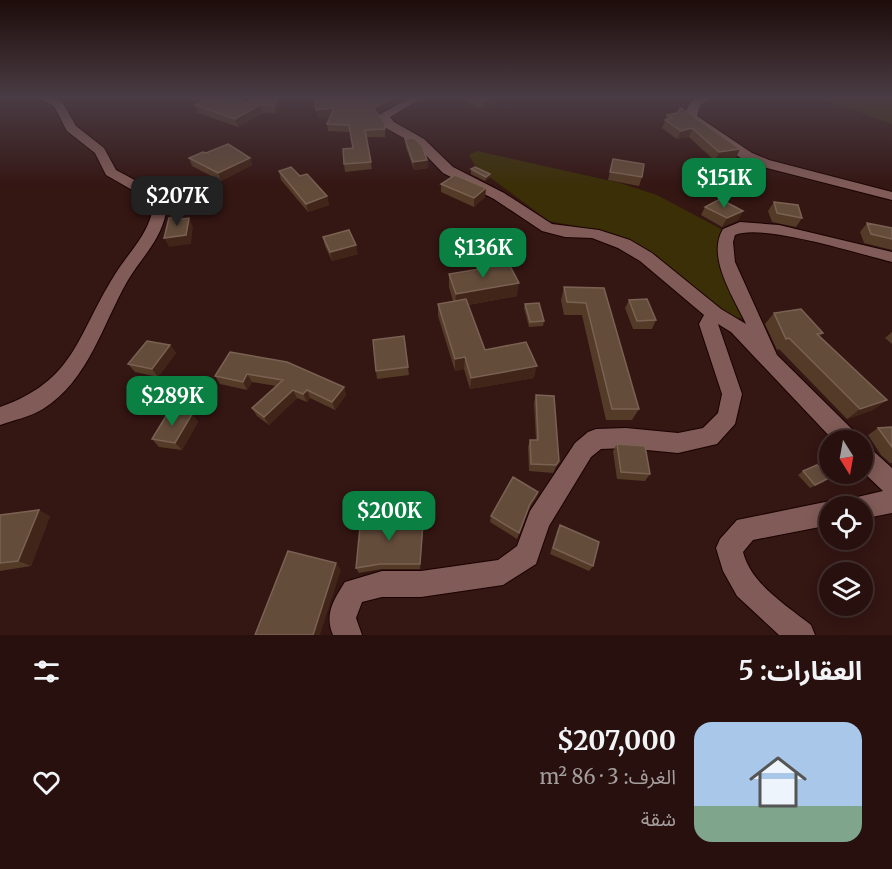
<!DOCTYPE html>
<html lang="ar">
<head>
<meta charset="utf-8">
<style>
  body { margin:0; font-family:Merriweather,"Noto Sans Arabic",serif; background:#2f1917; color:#f1f3f6; direction:rtl; height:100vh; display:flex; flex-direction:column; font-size:22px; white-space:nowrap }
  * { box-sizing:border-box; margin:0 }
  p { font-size:20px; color:#a49d9e }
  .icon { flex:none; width:33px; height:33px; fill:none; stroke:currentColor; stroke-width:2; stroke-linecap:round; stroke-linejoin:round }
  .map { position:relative; height:635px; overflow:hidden; direction:ltr }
  .sheet { display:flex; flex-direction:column; background:#27100e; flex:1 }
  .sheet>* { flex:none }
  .needle { width:39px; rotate:169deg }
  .buttons { position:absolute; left:819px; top:430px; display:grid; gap:12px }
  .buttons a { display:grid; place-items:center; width:54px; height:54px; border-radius:50%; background:#27100e; box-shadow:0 3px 15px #0003,0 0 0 2px #43302e; font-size:30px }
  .price { position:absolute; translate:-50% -51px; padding:0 14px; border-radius:12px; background:#0b8043; color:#fff; font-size:20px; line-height:39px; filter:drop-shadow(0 2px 3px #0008) }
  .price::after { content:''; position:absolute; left:50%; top:36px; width:18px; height:14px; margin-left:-9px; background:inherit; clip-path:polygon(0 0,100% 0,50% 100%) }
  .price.selected { background:#222; color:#fff }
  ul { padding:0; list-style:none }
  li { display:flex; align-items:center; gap:18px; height:150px; padding:0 30px }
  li+li { border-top:2px solid #43302e }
  li span { display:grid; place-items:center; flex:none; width:168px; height:120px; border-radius:18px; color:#555 }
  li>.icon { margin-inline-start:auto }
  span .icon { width:72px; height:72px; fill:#fffc; stroke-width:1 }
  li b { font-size:26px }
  h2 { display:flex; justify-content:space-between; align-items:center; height:72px; padding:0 30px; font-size:26px }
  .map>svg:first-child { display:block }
  .green { fill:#3b2f07 }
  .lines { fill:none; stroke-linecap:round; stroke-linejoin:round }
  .minor-casing { stroke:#1a0202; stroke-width:2 }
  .minor { fill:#805b57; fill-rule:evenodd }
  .wall { fill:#543b28 }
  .shaded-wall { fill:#402518 }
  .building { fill:#644c3b; stroke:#7a6253; stroke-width:1.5 }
</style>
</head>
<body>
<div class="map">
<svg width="892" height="635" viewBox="0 0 892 635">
  <rect width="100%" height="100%" fill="#341613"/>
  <path class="green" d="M 820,98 L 892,98 L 892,124 Z
    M 477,151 L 620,183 L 657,195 L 723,230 L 745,317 L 734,319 L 629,240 L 586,228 L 549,221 L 476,167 L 469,155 Z"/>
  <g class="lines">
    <g class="minor-casing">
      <path id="minor" d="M 38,98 L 52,98 L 62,102 L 76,126 L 104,148 L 116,170 L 144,185 L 166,213 C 160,241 142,257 128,280 C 102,325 89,380 43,409 C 30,417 14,420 0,425 L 0,407 C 75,381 77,335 114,276 C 127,254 145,239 152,213 L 134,191 L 106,175 L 95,153 L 67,131 L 54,106 Z
        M 409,98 L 422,98 L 390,117 L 394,122 L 424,139 L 453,167 L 504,193 L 552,224 L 599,230 L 630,240 L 652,253 L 721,309 L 746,324 C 734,298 706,257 723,229 L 740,222 L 779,225 L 892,252 L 892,262 C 860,254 762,223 735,235 L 733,242 L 735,262 L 777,355 L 857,434 L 860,441 L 834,441 L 731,332 L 718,324 L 742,394 L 735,424 L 717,444 L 678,453 L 626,448 L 601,449 L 591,457 L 549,526 L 536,564 L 503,585 L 421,597 L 382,597 L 362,602 L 356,618 L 362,635 L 333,635 C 324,614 334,599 345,582 L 382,571 L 421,571 L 498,560 L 517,546 L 530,511 L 575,443 L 588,432 L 596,429 L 626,428 L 678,433 L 703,428 L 718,413 L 722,394 L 699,324 L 704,315 L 640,261 L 618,248 L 592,238 L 565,237 L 542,231 L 494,199 L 443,173 L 416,145 L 386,128 L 377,116 Z
        M 697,98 L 709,98 L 700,106 L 697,116 L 752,153 L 769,160 L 892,192 L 892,200 L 759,166 L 742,159 L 687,119 L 685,112 L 691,102 Z
        M 862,445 L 870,448 L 892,468 L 892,513 L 862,519 L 862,507 L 850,507 L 853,498 L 883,491 L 862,471 Z
        M 830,501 L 840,507 L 830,507 L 830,525 L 753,540 L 743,552 C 751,584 786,605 811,625 L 815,635 L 779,635 L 737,596 L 723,571 L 716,548 L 720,539 L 737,520 Z"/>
    </g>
    <use href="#minor" class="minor"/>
  </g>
  <path class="wall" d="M 198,98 L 234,98 L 249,104 L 282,98 L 276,113 L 262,113 L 238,127 L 198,113 L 195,105 L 201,103 Z
    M 314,98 L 377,113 L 385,123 L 385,137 L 366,137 L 372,169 L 345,172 L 344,164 L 353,148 L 351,132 L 328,131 L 327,124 L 330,116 L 318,118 Z
    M 463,98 L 502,98 L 482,109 L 463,101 Z
    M 677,113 L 736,158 L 715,161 L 689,137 L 677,139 L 662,128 L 667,115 Z
    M 405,139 L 427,160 L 428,168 L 414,170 L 406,148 Z
    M 206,153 L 250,158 L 252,165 L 221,181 L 192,166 L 189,158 Z
    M 613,159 L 642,177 L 639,186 L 608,180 Z
    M 471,169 L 490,174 L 489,178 L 485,181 L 471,174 Z
    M 279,171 L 300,176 L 327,196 L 329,205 L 308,212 L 281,180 Z
    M 441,184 L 486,188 L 485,197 L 474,207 L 441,192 Z
    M 774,202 L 802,218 L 796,227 L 772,222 L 768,211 Z
    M 705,207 L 743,211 L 738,220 L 722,227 L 701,215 Z
    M 867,223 L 892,228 L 892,250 L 864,243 L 860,232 Z
    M 323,237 L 358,254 L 332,261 L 325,246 Z
    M 449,274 L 517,296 L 468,305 L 485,350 L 534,378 L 470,389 L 464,369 L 455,371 L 438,316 L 438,304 L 453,301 L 449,287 Z
    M 564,287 L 604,288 L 639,409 L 632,420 L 606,420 L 582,315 L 564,315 L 561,300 Z
    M 629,300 L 656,320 L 652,329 L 633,329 L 625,308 Z
    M 525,304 L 544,321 L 543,326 L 529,327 L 524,308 Z
    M 774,313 L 823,333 L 820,336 L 887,400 L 873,410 L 847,419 L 779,349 L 777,350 L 765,324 Z
    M 892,332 L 892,344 L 885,338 Z
    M 404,336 L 409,375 L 377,379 L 376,371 Z
    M 170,345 L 176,353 L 158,377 L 135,372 L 128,364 Z
    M 230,352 L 344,387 L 346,395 L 335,410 L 310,398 L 307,402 L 297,398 L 269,425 L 257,416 L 252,408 L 276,386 L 252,382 L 247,390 L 220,384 L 215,376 Z
    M 536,395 L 559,461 L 553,473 L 529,471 L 528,447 L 530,440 L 536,440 L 534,403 Z
    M 192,414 L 198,422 L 182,450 L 159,447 L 152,439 Z
    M 892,427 L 892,463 L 890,463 L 881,455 L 868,435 L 878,428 Z
    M 617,444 L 650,474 L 645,481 L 617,479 L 613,451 Z
    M 803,471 L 824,482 L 810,488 L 798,475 Z
    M 538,492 L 536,498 L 528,510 L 517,539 L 490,522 L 491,516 Z
    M 0,515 L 50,516 L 31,566 L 0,571 Z
    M 389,516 L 390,521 L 423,529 L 420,569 L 382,569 L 359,573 L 356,568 Z
    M 560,525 L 593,566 L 589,571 L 550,554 L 557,531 Z"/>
  <path class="shaded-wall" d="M 277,98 L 282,98 L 276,113 L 274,106 Z
    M 392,98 L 405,98 L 376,114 L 374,110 L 375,107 Z
    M 488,98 L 502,98 L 482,109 L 483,101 Z
    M 260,105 L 262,113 L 238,127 L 235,119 Z
    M 334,108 L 335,115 L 318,118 L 316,110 Z
    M 692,128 L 689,137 L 677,139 L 681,131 Z
    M 740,149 L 736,158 L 715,161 L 719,152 Z
    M 250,158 L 252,165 L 221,181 L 218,173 Z
    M 427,160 L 428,168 L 414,170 L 413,162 Z
    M 490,174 L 489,178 L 485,181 L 486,177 Z
    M 486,188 L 485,197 L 474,207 L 474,198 Z
    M 327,196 L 329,205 L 308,212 L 306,204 Z
    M 743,211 L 738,220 L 722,227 L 727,218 Z
    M 189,218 L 193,227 L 191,244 L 169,247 L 164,238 Z
    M 356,245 L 358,254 L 332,261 L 330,252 Z
    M 519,283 L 517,296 L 455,307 L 456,294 Z
    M 170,345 L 176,353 L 158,377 L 152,369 Z
    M 465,357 L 464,369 L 455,371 L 455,359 Z
    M 537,366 L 534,378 L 470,389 L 471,378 Z
    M 247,374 L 252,382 L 247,390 L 243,382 Z
    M 344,387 L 346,395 L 335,410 L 332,402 Z
    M 293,390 L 297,398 L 269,425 L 264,417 Z
    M 307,390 L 310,398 L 307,402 L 303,394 Z
    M 887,400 L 873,410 L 847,419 L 860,409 Z
    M 192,414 L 198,422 L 182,450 L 175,443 Z
    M 829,478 L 824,482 L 810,488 L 815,485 Z
    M 538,492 L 536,498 L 528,510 L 517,539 L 530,504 Z
    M 39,510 L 50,516 L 31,566 L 18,561 Z
    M 336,563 L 341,570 L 320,635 L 313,635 Z"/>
  <path class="building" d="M 200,98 L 234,98 L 249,104 L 251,98 L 277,98 L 274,106 L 260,105 L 235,119 L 195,105 L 207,100 Z
    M 314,98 L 392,98 L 375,107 L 374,110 L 385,123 L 385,129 L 365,130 L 371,162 L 344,164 L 343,149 L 353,148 L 349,125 L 327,124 L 334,108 L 316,110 Z
    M 475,98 L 488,98 L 483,101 Z
    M 681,108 L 740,149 L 719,152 L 692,128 L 681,131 L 665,120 L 672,118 L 667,115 L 677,113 Z
    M 414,138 L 422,146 L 427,160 L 413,162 L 405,139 Z
    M 228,144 L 250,158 L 218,173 L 189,158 L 203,152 L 206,153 Z
    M 613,159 L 644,164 L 642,177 L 610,172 Z
    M 291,167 L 300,176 L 307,174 L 327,196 L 306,204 L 279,171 Z
    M 475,167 L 490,174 L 486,177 L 471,169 Z
    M 455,175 L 486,188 L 474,198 L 441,184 Z
    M 720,199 L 743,211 L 727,218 L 705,207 Z
    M 774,202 L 798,205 L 802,218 L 777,213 Z
    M 182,216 L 181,219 L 189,218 L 186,235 L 164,238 L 169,218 Z
    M 867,223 L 892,228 L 892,239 L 871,234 Z
    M 349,230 L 356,245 L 330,252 L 323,237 Z
    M 509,264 L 519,283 L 456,294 L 449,274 Z
    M 564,287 L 604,288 L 639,409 L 612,409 L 586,303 L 567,302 Z
    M 466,299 L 485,350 L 526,342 L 537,366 L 471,378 L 465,357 L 455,359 L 438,304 Z
    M 647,299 L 656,320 L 637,321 L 629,300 Z
    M 539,303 L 544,321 L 530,322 L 525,304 Z
    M 801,309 L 823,333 L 817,334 L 887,400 L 860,409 L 789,338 L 786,339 L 774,313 Z
    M 404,336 L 408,367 L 376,371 L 373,340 Z
    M 147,341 L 170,345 L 152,369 L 128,364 Z
    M 230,352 L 287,362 L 344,387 L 332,402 L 307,390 L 303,394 L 293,390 L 264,417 L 252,408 L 283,380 L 247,374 L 243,382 L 215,376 Z
    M 536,395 L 554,396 L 559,461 L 556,465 L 531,464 L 530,440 L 538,440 Z
    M 169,411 L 192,414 L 175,443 L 152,439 Z
    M 892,427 L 892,447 L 878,428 Z
    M 617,444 L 645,446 L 650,474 L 621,472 Z
    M 817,465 L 829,478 L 815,485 L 803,471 Z
    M 513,477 L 538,492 L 530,504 L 519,533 L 491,516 Z
    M 39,510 L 18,561 L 0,563 L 0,515 Z
    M 389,516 L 388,521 L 423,523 L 420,564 L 380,564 L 356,568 L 361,517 Z
    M 560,525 L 599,542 L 593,566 L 553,548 Z
    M 288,551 L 336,563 L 313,635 L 255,635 Z"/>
  <linearGradient id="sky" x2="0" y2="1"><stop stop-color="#1d0c0a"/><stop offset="0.52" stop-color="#4a3c44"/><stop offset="1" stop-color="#4a3c44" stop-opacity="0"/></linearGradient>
  <rect width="892" height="187" fill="url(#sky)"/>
</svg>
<div class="buttons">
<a><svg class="needle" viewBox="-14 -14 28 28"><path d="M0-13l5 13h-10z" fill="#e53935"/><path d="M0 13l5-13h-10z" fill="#a49d9e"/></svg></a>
<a><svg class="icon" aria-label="locate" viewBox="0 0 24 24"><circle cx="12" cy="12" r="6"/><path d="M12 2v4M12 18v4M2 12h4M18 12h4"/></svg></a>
<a><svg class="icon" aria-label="layers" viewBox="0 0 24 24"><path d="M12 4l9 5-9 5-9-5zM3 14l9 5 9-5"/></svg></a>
</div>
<b class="price" style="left:724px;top:209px">$151K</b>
<b class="price selected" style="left:177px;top:227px">$207K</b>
<b class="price" style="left:483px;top:279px">$136K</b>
<b class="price" style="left:172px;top:427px">$289K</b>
<b class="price" style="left:389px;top:542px">$200K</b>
</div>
<section class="sheet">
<h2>العقارات: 5<svg class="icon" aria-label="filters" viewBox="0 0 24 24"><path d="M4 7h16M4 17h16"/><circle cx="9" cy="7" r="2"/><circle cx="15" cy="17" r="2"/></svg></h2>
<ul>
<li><span style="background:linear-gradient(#a9c7e8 70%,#7fa58c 0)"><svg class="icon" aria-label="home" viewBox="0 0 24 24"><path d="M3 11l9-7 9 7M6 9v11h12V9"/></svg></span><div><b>$207,000</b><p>الغرف: 3 · 86 m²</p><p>شقة</p></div><svg class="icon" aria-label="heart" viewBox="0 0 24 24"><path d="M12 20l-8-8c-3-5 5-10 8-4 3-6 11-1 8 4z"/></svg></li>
</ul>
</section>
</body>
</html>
